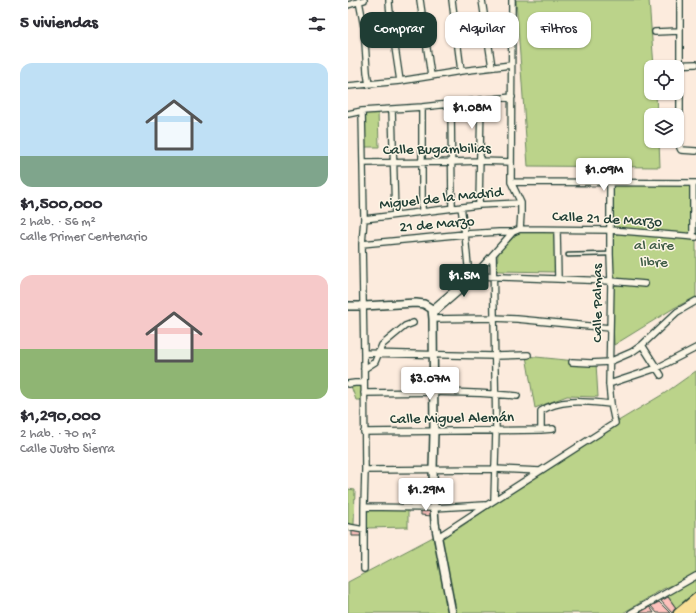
<!DOCTYPE html>
<html lang="es">
<head>
<meta charset="utf-8">
<style>
  body { margin:0; font-family:"Gochi Hand",sans-serif; background:#f7f7f7; color:#2b2b33; height:100vh; display:flex; flex-direction:column; font-size:15px; white-space:nowrap }
  * { box-sizing:border-box; margin:0 }
  p { font-size:13px; color:#7c7c81 }
  .icon { flex:none; width:22px; height:22px; fill:none; stroke:currentColor; stroke-width:2; stroke-linecap:round; stroke-linejoin:round }
  .map { position:relative; flex:1; overflow:hidden }
  .sheet { display:flex; flex-direction:column; background:#fff; width:348px }
  .sheet>* { flex:none }
  .banner { position:absolute; left:12px; top:12px; width:276px; height:36px; display:flex; gap:8px }
  .tools { position:absolute; left:296px; top:60px; display:grid; gap:8px }
  .tools a { display:grid; place-items:center; width:40px; height:40px; border-radius:8px; background:#fff; box-shadow:0 1px 3px #0004; font-size:20px }
  .price { position:absolute; translate:-50% -34px; padding:0 9px; border-radius:4px; background:#fff; color:#222; font-size:13px; line-height:26px; filter:drop-shadow(0 1px 2px #0008) }
  .price::after { content:''; position:absolute; left:50%; top:24px; width:12px; height:9px; margin-left:-6px; background:inherit; clip-path:polygon(0 0,100% 0,50% 100%) }
  .price.current { background:#1f3d34; color:#fff }
  ul { padding:0; list-style:none }
  li { display:grid; align-content:center; gap:8px; height:212px; padding:0 20px }
  li span { display:grid; place-items:center; height:124px; border-radius:12px; color:#555 }
  li>.icon { margin-inline-start:auto }
  span .icon { width:72px; height:72px; fill:#fffc; stroke-width:1 }
  li b { font-size:17px }
  h2 { display:flex; justify-content:space-between; align-items:center; height:48px; padding:0 20px; font-size:17px }
  .pill { padding:0 14px; border-radius:12px; background:#fff; box-shadow:0 1px 3px #0004; font-size:14px; line-height:36px }
  .pill.current { background:#1f3d34; color:#fff }
  main { display:flex; flex:1; min-height:0 }
  .map>svg:first-child { display:block }
  .green { fill:#bbd38a; stroke:#6d885f }
  .building { fill:#fec1bc; stroke:#1f3d34 }
  .lines { fill:none; stroke-linecap:round; stroke-linejoin:round }
  .service-casing { stroke:#1f3d34; stroke-width:5.5 }
  .minor-casing { stroke:#1f3d34; stroke-width:8 }
  .tertiary-casing { stroke:#1f3d34; stroke-width:10 }
  .primary-casing { stroke:#1f3d34; stroke-width:11 }
  .service { stroke:#fcf5e5; stroke-width:2.5 }
  .minor { stroke:#fcf5e5; stroke-width:5.5 }
  .tertiary { stroke:#fcf5e5; stroke-width:7 }
  .primary { stroke:#fadf96; stroke-width:8 }
  .labels { text-anchor:middle; dominant-baseline:central; stroke-width:3; stroke-linejoin:round; paint-order:stroke }
  .street-label { font-size:15px; fill:#1f3d34; stroke:#fcf5e5 }
  .park-label { font-size:15px; fill:#3e5b45; stroke:#fcf5e5 }
</style>
</head>
<body>
<main>
<section class="sheet">
<h2>5 viviendas<svg class="icon" aria-label="filters" viewBox="0 0 24 24"><path d="M4 7h16M4 17h16"/><circle cx="9" cy="7" r="2"/><circle cx="15" cy="17" r="2"/></svg></h2>
<ul>
<li><span style="background:linear-gradient(#bfe0f5 75%,#7fa58c 0)"><svg class="icon" aria-label="home" viewBox="0 0 24 24"><path d="M3 11l9-7 9 7M6 9v11h12V9"/></svg></span><div><b>$1,500,000</b><p>2 hab. · 56 m²</p><p>Calle Primer Centenario</p></div></li>
<li><span style="background:linear-gradient(#f6c9c9 60%,#8fb573 0)"><svg class="icon" aria-label="home" viewBox="0 0 24 24"><path d="M3 11l9-7 9 7M6 9v11h12V9"/></svg></span><div><b>$1,290,000</b><p>2 hab. · 70 m²</p><p>Calle Justo Sierra</p></div></li>
</ul>
</section>
<div class="map">
<svg width="348" height="613" viewBox="0 0 348 613">
  <rect width="100%" height="100%" fill="#fcebdd"/>
  <filter id="ink" filterUnits="userSpaceOnUse"><feTurbulence type="fractalNoise" baseFrequency=".025" numOctaves="2"/><feDisplacementMap in="SourceGraphic" scale="8" xChannelSelector="R" yChannelSelector="G"/><feConvolveMatrix kernelMatrix="1 2 1 2 8 2 1 2 1" color-interpolation-filters="sRGB"/></filter>
  <g filter="url(#ink)">
    <path class="green" d="M 168,0 L 301,0 L 306,67 L 303,67 L 303,93 L 308,93 L 309,115 L 303,115 L 303,141 L 311,141 L 312,167 L 180,166 Z
      M 30,111 L 31,147 L 15,147 L 15,112 Z
      M 348,184 L 348,297 L 326,308 L 266,345 L 263,275 L 264,185 Z
      M 172,230 L 209,230 L 209,272 L 149,271 L 150,253 Z
      M 178,356 L 248,363 L 250,397 L 219,396 L 187,408 Z
      M 348,371 L 348,575 L 315,589 L 275,613 L 0,613 L 0,582 L 85,537 L 103,611 L 90,537 L 111,528 L 267,423 L 317,393 Z
      M 13,383 L 14,400 L 8,400 L 3,386 Z
      M 0,489 L 7,490 L 6,525 L 0,524 Z
      M 60,508 L 60,527 L 19,528 L 18,509 Z
      M 348,578 L 348,597 L 331,612 L 318,593 Z"/>
    <path class="building" d="M 73,509 L 83,509 L 84,516 L 73,515 Z
      M 4,529 L 14,531 L 14,536 L 4,536 Z
      M 320,597 L 328,608 L 324,613 L 313,601 Z
      M 311,602 L 322,613 L 309,613 L 303,606 Z
      M 302,607 L 306,613 L 292,613 L 292,612 Z"/>
    <g class="lines">
      <g class="service-casing">
        <path id="service" d="M 220,255 L 261,254"/>
      </g>
      <g class="minor-casing">
        <path id="minor" d="M 41,0 C 41,6 42,13 43,19 C 45,29 52,36 47,47 L 52,81
          M 72,0 L 83,76
          M 104,0 L 113,71
          M 134,0 L 144,67
          M 164,0 L 163,182 L 173,203 L 173,213 L 172,229
          M 332,0 L 332,148 L 333,150 L 348,151
          M 11,1 L 16,27 L 19,72 L 21,85
          M 0,5 L 16,0
          M 307,32 L 331,31
          M 316,65 L 348,64
          M 0,86 L 52,81 L 83,76 L 113,71 L 163,65
          M 103,104 L 104,208
          M 44,109 L 47,215
          M 14,111 L 16,219 L 14,244 L 16,353 L 17,470 L 16,507 L 16,569
          M 0,114 L 14,111 L 74,107 L 164,97
          M 15,163 L 104,162 L 132,161 L 163,162
          M 163,182 L 348,183
          M 345,183 L 345,237
          M 131,205 L 133,100
          M 113,207 L 117,234 L 121,276
          M 74,212 L 74,107
          M 16,219 L 131,205 L 173,203
          M 209,230 L 210,279
          M 14,244 L 117,234 L 151,232 L 165,232
          M 145,255 L 148,431 L 146,500
          M 129,276 L 263,281 L 297,284
          M 84,309 L 126,273 L 131,270
          M 85,314 L 129,276 L 131,270 L 165,232 L 172,229 L 262,230 L 348,237
          M 85,319 L 146,318 L 169,319 L 262,328
          M 294,345 L 313,375
          M 16,353 L 146,356 L 180,355
          M 224,362 L 243,363 L 261,362 L 284,352 L 294,345 L 329,312 L 348,301
          M 16,369 L 27,362 L 34,345 L 57,326 L 65,323
          M 0,384 L 7,383 L 16,383
          M 261,384 L 309,368 L 348,348
          M 16,393 C 67,392 119,391 169,396
          M 193,430 L 193,411 C 213,398 239,402 263,404
          M 16,432 L 193,430 L 205,429
          M 17,470 L 147,469 L 192,471
          M 16,507 L 86,508 L 137,505
          M 0,527 L 16,530
          M 90,537 L 139,505 L 267,423 L 263,404 L 261,384 L 263,281 L 262,254 L 262,183
          M 283,613 L 348,576"/>
      </g>
      <g class="tertiary-casing">
        <path id="tertiary" d="M 0,306 L 16,306 L 68,303 L 76,304 L 84,309 L 85,319 L 86,432 L 85,469 L 86,508 L 87,523 L 104,613"/>
      </g>
      <g class="primary-casing">
        <path id="primary" d="M 330,613 L 348,598
          M 339,613 L 348,605"/>
      </g>
      <use href="#service" class="service"/>
      <use href="#minor" class="minor"/>
      <use href="#tertiary" class="tertiary"/>
      <use href="#primary" class="primary"/>
    </g>
  </g>
  <g class="labels">
    <g class="street-label">
      <text transform="translate(89 150) rotate(-1)">Calle Bugambilias</text>
      <text transform="translate(93 199) rotate(-6)">Miguel de la Madrid</text>
      <text transform="translate(259 220) rotate(3)">Calle 21 de Marzo</text>
      <text transform="translate(89 225) rotate(-5)">21 de Marzo</text>
      <text transform="translate(250 303) rotate(-90)">Calle Palmas</text>
      <text transform="translate(104 419) rotate(-1)">Calle Miguel Alemán</text>
    </g>
    <g class="park-label">
      <text x="306" y="246">al aire<tspan x="306" dy="17">libre</tspan></text>
    </g>
  </g>
</svg>
<div class="tools">
<a><svg class="icon" aria-label="locate" viewBox="0 0 24 24"><circle cx="12" cy="12" r="6"/><path d="M12 2v4M12 18v4M2 12h4M18 12h4"/></svg></a>
<a><svg class="icon" aria-label="layers" viewBox="0 0 24 24"><path d="M12 4l9 5-9 5-9-5zM3 14l9 5 9-5"/></svg></a>
</div>
<b class="price" style="left:124px;top:130px">$1.08M</b>
<b class="price" style="left:256px;top:192px">$1.09M</b>
<b class="price current" style="left:116px;top:298px">$1.5M</b>
<b class="price" style="left:82px;top:401px">$3.07M</b>
<b class="price" style="left:78px;top:512px">$1.29M</b>
<div class="banner">
<a class="pill current">Comprar</a>
<a class="pill">Alquilar</a>
<a class="pill">Filtros</a>
</div>
</div>
</main>
</body>
</html>
